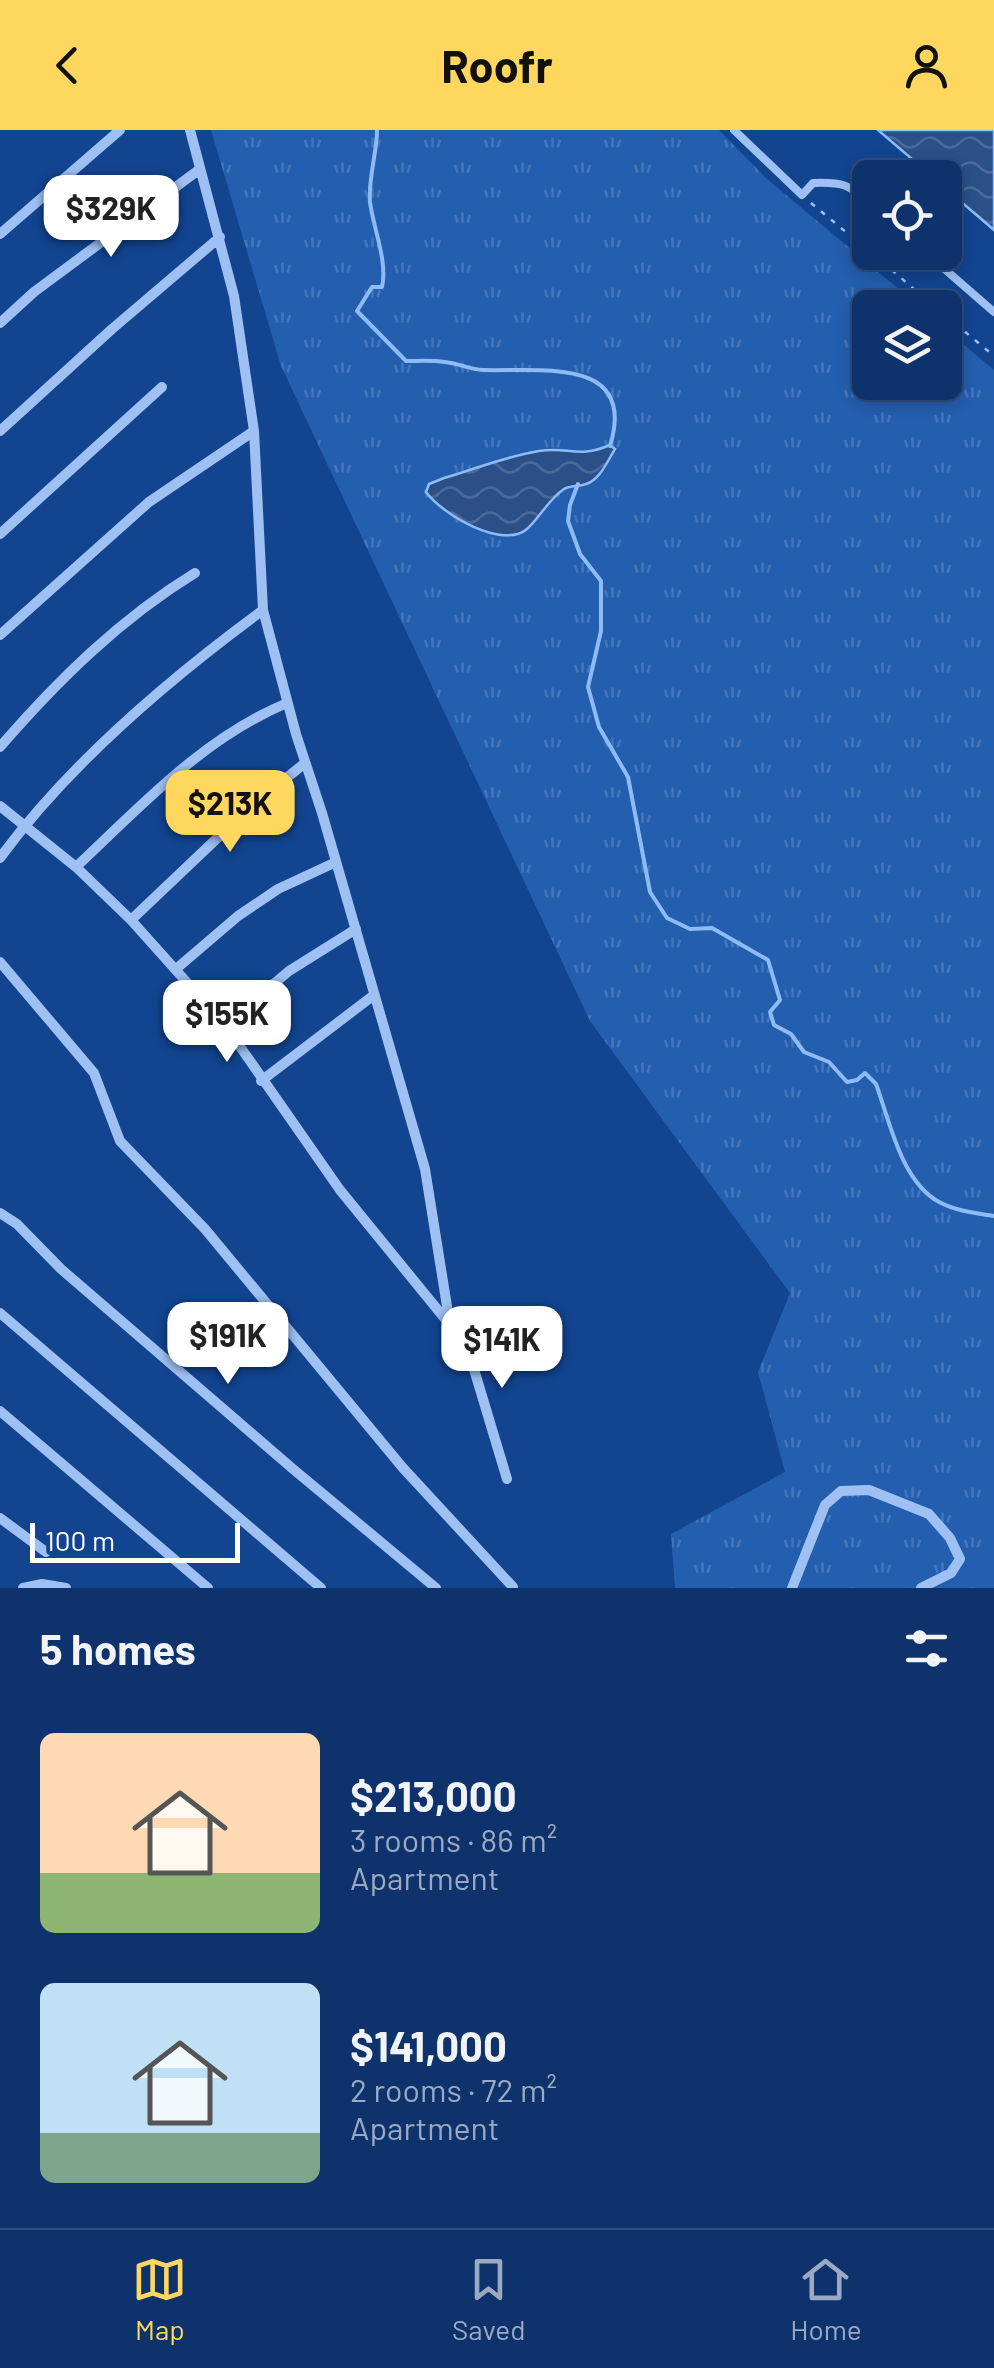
<!DOCTYPE html>
<html lang="en">
<head>
<meta charset="utf-8">
<style>
  body { margin:0; font-family:Barlow,sans-serif; background:#1c3f74; color:#f1f3f6; height:100vh; display:flex; flex-direction:column; font-size:38px; white-space:nowrap }
  * { box-sizing:border-box; margin:0 }
  p { font-size:32px; color:#9baac2 }
  .icon { flex:none; width:55px; height:55px; fill:none; stroke:currentColor; stroke-width:2; stroke-linecap:round; stroke-linejoin:round }
  .map { position:relative; height:1458px; overflow:hidden }
  .panel { display:flex; flex-direction:column; background:#0e336c; flex:1 }
  .panel>* { flex:none }
  .tools { position:absolute; left:852px; top:30px; display:grid; gap:20px }
  .tools a { display:grid; place-items:center; width:110px; height:110px; border-radius:15px; background:#0e336c; box-shadow:0 5px 15px #0003,0 0 0 2px #2e4e7f; font-size:50px }
  .scale { position:absolute; left:30px; bottom:25px; width:210px; box-sizing:border-box; padding-left:10px; border:5px solid #fff; border-top:0; font-size:28px; line-height:35px; white-space:nowrap; color:#fff; -webkit-text-stroke:8px #124490; paint-order:stroke }
  .price { position:absolute; translate:-50% -85px; padding:0 22px; border-radius:20px; background:#fff; color:#222; font-size:32px; line-height:65px; filter:drop-shadow(0 2px 5px #0008) }
  .price::after { content:''; position:absolute; left:50%; top:60px; width:30px; height:22px; margin-left:-15px; background:inherit; clip-path:polygon(0 0,100% 0,50% 100%) }
  .price.selected { background:#ffd75e; color:#111 }
  ul { padding:0; list-style:none }
  li { display:flex; align-items:center; gap:30px; height:250px; padding:0 40px }
  li span { display:grid; place-items:center; flex:none; width:280px; height:200px; border-radius:15px; color:#555 }
  li>.icon { margin-inline-start:auto }
  span .icon { width:120px; height:120px; fill:#fffc; stroke-width:1 }
  li b { font-size:42px }
  h2 { display:flex; justify-content:space-between; align-items:center; height:120px; padding:0 40px; font-size:42px }
  header { display:flex; justify-content:space-between; align-items:center; height:130px; padding:0 40px; background:#ffd75e; color:#111; font-size:45px; font-weight:700 }
  .tab-bar { display:flex; justify-content:space-around; align-items:center; height:140px; border-top:2px solid #2e4e7f; background:#0e336c; font-size:28px; color:#9baac2 }
  .tab-bar a { display:grid; justify-items:center; gap:5px }
  .tab-bar .selected { color:#ffd75e }
  .map>svg:first-child { display:block }
  .grass { fill:url(#grass-tufts) }
  .water { fill:url(#water-waves); stroke:#8fbbf5; stroke-width:2.5 }
  .lines { fill:none; stroke-linecap:round; stroke-linejoin:round }
  .stream { stroke:#8fbbf5; stroke-width:4 }
  .path { stroke:#9ec0f2; stroke-width:2.5; stroke-dasharray:5 8; stroke-linecap:butt }
  .lane { stroke:#9ec0f2; stroke-width:8 }
  .street { stroke:#9ec0f2; stroke-width:10 }
</style>
</head>
<body>
<header><svg class="icon" aria-label="back" viewBox="0 0 24 24"><path d="M15 5l-7 7 7 7"/></svg>Roofr<svg class="icon" aria-label="person" viewBox="0 0 24 24"><circle cx="12" cy="8" r="4"/><path d="M4 21q1-7 8-7t8 7"/></svg></header>
<div class="map">
<svg width="994" height="1458" viewBox="0 0 994 1458">
  <defs>
    <pattern id="grass-tufts" width="24" height="20" patternUnits="userSpaceOnUse" patternTransform="scale(2.5)"><rect width="24" height="20" fill="#245eaf"/><path d="M3 7l-1-3M5 7V3M7 7l1-3M15 17l-1-3M17 17v-4M19 17l1-3" fill="none" stroke="#4576bb"/></pattern>
    <pattern id="water-waves" width="16" height="10" patternUnits="userSpaceOnUse" patternTransform="scale(2.5)"><rect width="16" height="10" fill="#2b5088"/><path d="M0 5q4-4 8 0t8 0" fill="none" stroke="#4b6a9a"/></pattern>
  </defs>
  <rect width="100%" height="100%" fill="#124490"/>
  <path class="grass" d="M 211,0 L 719,0 L 767,49 L 920,177 L 870,178 L 870,252 L 945,252 L 945,199 L 994,240 L 994,1458 L 675,1458 L 671,1404 L 785,1342 L 758,1242 L 790,1163 L 590,891 L 281,236 Z"/>
  <path class="water" d="M 878,0 L 994,0 L 994,100 L 945,58 L 945,48 L 933,47 Z
    M 610,315 L 615,319 C 608,330 600,350 586,354 C 578,357 571,355 564,359 C 549,369 540,387 527,399 C 502,420 442,384 426,362 L 429,354 L 444,348 C 475,339 507,326 539,321 C 568,316 578,329 610,315 Z"/>
  <g class="lines">
    <path class="stream" d="M 377,0 C 377,23 368,49 370,72 C 373,97 388,132 382,157 L 372,157 L 357,181 L 406,231 C 418,231 432,230 445,232 C 458,233 470,240 483,240 C 538,242 638,225 610,316
      M 578,354 L 570,375 L 568,391 L 580,424 L 601,451 L 601,501 L 588,557 L 599,597 L 628,647 L 650,762 L 667,788 L 690,799 L 712,798 L 768,830 L 780,870 L 770,882 L 774,895 L 791,904 L 804,922 L 829,932 L 847,952 L 857,950 L 865,943 L 876,954 C 890,992 901,1051 939,1072 C 956,1081 975,1083 994,1086"/>
    <path class="path" d="M 811,73 L 870,122
      M 872,123 L 936,178
      M 945,185 L 994,226"/>
    <path class="lane" d="M 734,0 L 802,65 L 813,53 C 844,52 848,54 870,74
      M 925,122 L 994,182"/>
    <path class="street" d="M 190,0 L 234,166 L 254,301 L 263,480 L 296,604 L 322,683 L 425,1039 L 450,1195
      M 0,104 L 120,0
      M 0,193 L 34,162 L 200,39
      M 0,301 L 112,199 L 220,107
      M 0,404 L 162,257
      M 0,505 L 149,372 L 254,301
      M 0,617 C 57,551 120,489 195,443
      M 0,676 L 76,737 L 131,790 L 225,895 L 340,1060 L 455,1201 L 473,1236 L 507,1349
      M 0,728 C 69,634 169,549 263,480
      M 76,737 C 141,676 203,608 287,573
      M 131,790 L 249,678 L 305,633
      M 0,832 L 94,943 L 120,1011 L 205,1099 L 403,1338 L 513,1457
      M 176,839 L 238,786 L 278,759 L 336,732
      M 225,895 L 289,841 L 356,799
      M 261,951 L 374,865
      M 0,1083 L 17,1094 L 61,1139 L 293,1339 L 436,1458
      M 0,1183 L 321,1458
      M 0,1281 L 208,1458
      M 0,1388 L 46,1422
      M 23,1458 L 42,1454 L 66,1458
      M 792,1458 L 825,1375 L 841,1361 L 869,1360 L 929,1384 L 950,1408 L 960,1429 L 951,1443 L 921,1458"/>
  </g>
</svg>
<div class="tools">
<a><svg class="icon" aria-label="locate" viewBox="0 0 24 24"><circle cx="12" cy="12" r="6"/><path d="M12 2v4M12 18v4M2 12h4M18 12h4"/></svg></a>
<a><svg class="icon" aria-label="layers" viewBox="0 0 24 24"><path d="M12 4l9 5-9 5-9-5zM3 14l9 5 9-5"/></svg></a>
</div>
<div class="scale">100 m</div>
<b class="price" style="left:111px;top:130px">$329K</b>
<b class="price selected" style="left:230px;top:725px">$213K</b>
<b class="price" style="left:227px;top:935px">$155K</b>
<b class="price" style="left:228px;top:1257px">$191K</b>
<b class="price" style="left:502px;top:1261px">$141K</b>
</div>
<section class="panel">
<h2>5 homes<svg class="icon" aria-label="filters" viewBox="0 0 24 24"><path d="M4 7h16M4 17h16"/><circle cx="9" cy="7" r="2"/><circle cx="15" cy="17" r="2"/></svg></h2>
<ul>
<li><span style="background:linear-gradient(#ffd9b3 70%,#8fb573 0)"><svg class="icon" aria-label="home" viewBox="0 0 24 24"><path d="M3 11l9-7 9 7M6 9v11h12V9"/></svg></span><div><b>$213,000</b><p>3 rooms · 86 m²</p><p>Apartment</p></div></li>
<li><span style="background:linear-gradient(#bfe0f5 75%,#7fa58c 0)"><svg class="icon" aria-label="home" viewBox="0 0 24 24"><path d="M3 11l9-7 9 7M6 9v11h12V9"/></svg></span><div><b>$141,000</b><p>2 rooms · 72 m²</p><p>Apartment</p></div></li>
</ul>
</section>
<nav class="tab-bar">
<a class="selected"><svg class="icon" aria-label="map" viewBox="0 0 24 24"><path d="M3 6l6-2 6 2 6-2v14l-6 2-6-2-6 2zM9 4v14M15 6v14"/></svg>Map</a>
<a><svg class="icon" aria-label="saved" viewBox="0 0 24 24"><path d="M7 4h10v16l-5-4-5 4z"/></svg>Saved</a>
<a><svg class="icon" aria-label="home" viewBox="0 0 24 24"><path d="M3 11l9-7 9 7M6 9v11h12V9"/></svg>Home</a>
</nav>
</body>
</html>
